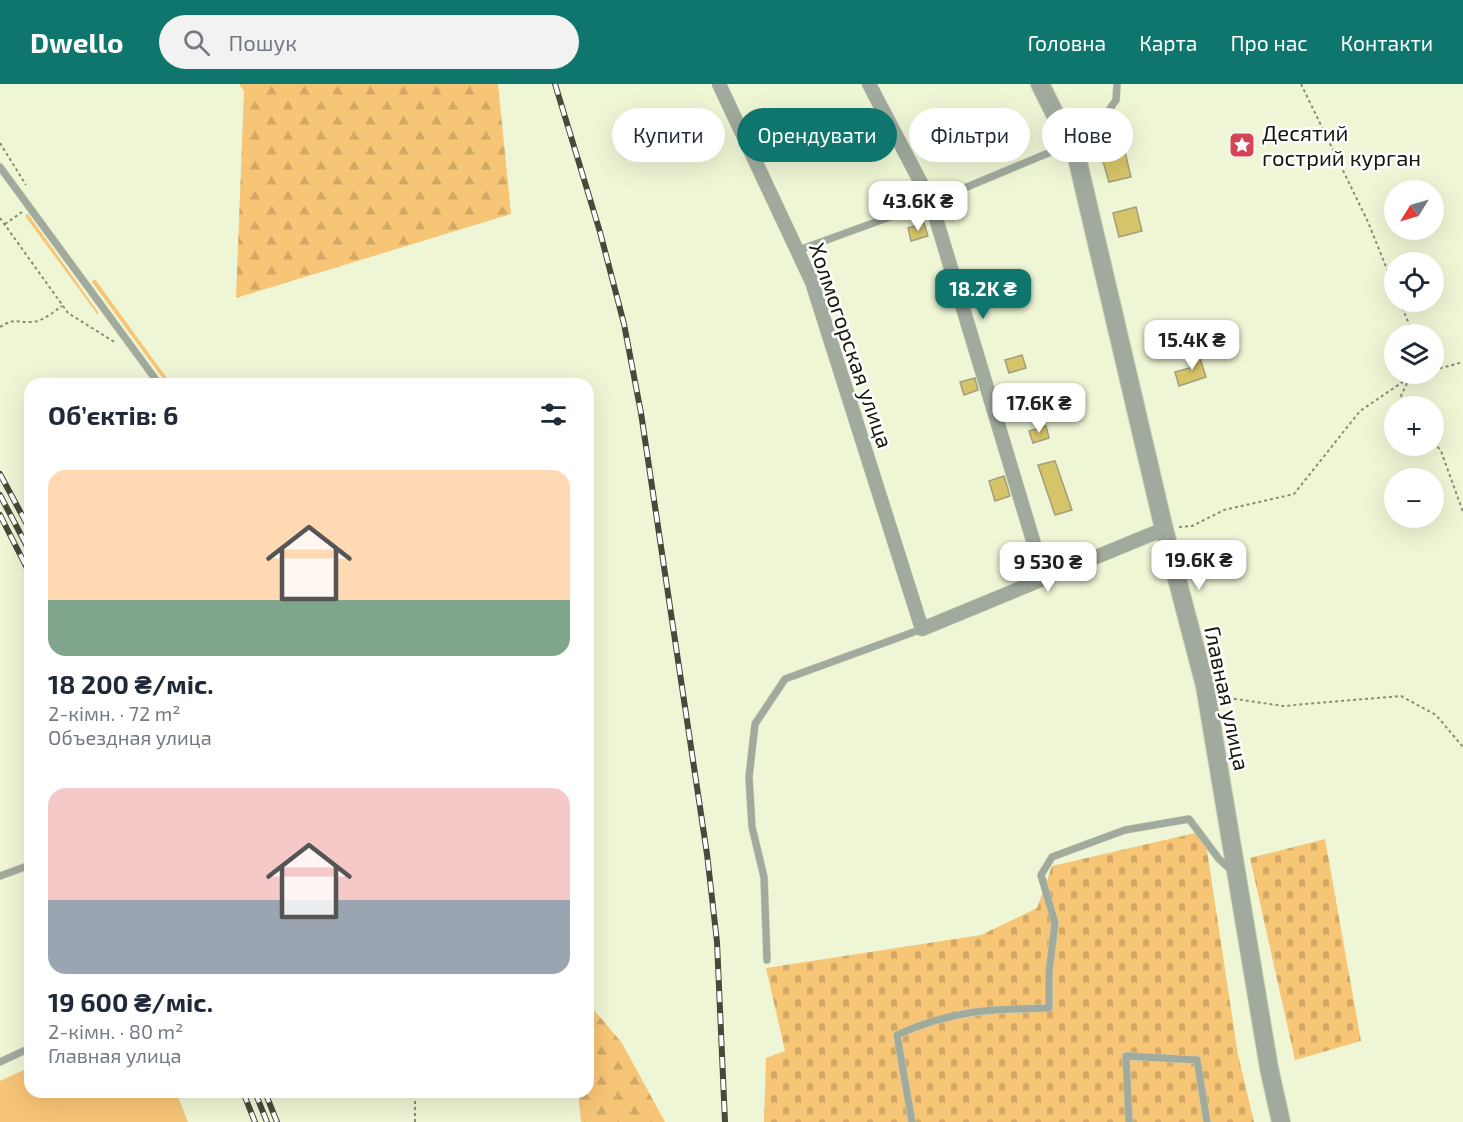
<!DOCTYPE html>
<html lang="uk">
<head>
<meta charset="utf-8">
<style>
  body { margin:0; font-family:"Exo 2",sans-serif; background:#f2f2f3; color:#1f2937; height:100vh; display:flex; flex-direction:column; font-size:22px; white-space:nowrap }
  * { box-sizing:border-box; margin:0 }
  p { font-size:20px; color:#747a83 }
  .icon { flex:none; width:33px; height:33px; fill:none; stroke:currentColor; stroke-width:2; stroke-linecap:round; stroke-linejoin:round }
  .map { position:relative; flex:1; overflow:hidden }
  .side { position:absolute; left:24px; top:294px; width:570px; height:720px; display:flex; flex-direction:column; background:#fff; border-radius:18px; box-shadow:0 6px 24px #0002 }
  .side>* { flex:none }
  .hud { position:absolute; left:612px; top:24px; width:570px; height:54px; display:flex; gap:12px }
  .needle { width:39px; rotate:233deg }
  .buttons { position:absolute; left:1384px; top:96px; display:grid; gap:12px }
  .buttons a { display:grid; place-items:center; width:60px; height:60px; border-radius:50%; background:#fff; box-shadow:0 6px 24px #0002; font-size:30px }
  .price { position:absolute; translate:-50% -51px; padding:0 14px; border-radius:12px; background:#fff; color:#222; font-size:20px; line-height:39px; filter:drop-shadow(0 2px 3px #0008) }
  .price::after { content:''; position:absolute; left:50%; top:36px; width:18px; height:14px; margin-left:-9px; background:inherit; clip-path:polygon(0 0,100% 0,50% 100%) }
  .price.active { background:#0f766e; color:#fff }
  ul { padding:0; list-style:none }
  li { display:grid; align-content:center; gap:12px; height:318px; padding:0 24px }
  li span { display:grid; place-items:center; height:186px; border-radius:18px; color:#555 }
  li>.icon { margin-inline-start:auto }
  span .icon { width:108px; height:108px; fill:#fffc; stroke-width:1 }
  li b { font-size:26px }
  h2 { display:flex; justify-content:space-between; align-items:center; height:72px; padding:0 24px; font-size:26px }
  .chip { padding:0 21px; border-radius:27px; background:#fff; box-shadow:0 6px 24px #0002; font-size:21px; line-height:54px }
  .chip.active { background:#0f766e; color:#fff }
  header { display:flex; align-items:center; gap:36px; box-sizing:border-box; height:84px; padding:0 30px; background:#0f766e; color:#fff }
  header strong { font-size:28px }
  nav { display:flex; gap:33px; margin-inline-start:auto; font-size:21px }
  .search { width:420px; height:54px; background:#f2f2f3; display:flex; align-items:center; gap:15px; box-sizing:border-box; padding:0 21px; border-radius:33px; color:#747a83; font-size:22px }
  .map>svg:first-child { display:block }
  .grass { fill:#f7c576 }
  .forest { fill:url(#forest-firs) }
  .cemetery { fill:url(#cemetery-stones) }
  .building { fill:#d6c469; stroke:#a39d7d; stroke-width:1.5 }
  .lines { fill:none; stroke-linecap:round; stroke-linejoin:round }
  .service-casing { stroke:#cbd2b5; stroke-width:8 }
  .minor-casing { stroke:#cbd2b5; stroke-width:15 }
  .tertiary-casing { stroke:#cbd2b5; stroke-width:20 }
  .path { stroke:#888e76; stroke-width:2; stroke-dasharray:3 3; stroke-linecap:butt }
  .service { stroke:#a0aa9d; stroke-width:7 }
  .minor { stroke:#a0aa9d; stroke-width:14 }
  .tertiary { stroke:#a0aa9d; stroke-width:18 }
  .rail-casing { stroke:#474a3a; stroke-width:6 }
  .rail { stroke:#fff; stroke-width:4; stroke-dasharray:11; stroke-linecap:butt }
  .labels { text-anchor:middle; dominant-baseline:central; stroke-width:5; stroke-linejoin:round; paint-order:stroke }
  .poi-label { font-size:22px; fill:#15170b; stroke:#fff; text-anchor:start }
  .street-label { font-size:22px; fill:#15170b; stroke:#fff }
</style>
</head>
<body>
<header>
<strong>Dwello</strong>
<div class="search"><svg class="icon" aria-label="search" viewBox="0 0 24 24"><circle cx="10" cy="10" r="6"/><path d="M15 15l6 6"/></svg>Пошук</div>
<nav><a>Головна</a><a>Карта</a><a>Про нас</a><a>Контакти</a></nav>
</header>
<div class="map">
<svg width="1463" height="1038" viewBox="0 0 1463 1038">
  <defs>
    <pattern id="forest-firs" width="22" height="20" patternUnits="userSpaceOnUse" patternTransform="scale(1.5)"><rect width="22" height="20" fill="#f7c576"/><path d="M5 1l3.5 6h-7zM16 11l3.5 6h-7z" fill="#d3a865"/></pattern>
    <pattern id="cemetery-stones" width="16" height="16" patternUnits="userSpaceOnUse" patternTransform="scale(1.5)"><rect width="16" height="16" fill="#f7c576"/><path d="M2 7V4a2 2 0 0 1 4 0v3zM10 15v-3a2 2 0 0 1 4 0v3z" fill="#d3a865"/></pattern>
  </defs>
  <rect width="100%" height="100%" fill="#eef6d5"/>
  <path class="grass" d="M 28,130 L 98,228 L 98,231 L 25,132 Z
    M 95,195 L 171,300 L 167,300 L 92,198 Z
    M 30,983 L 30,1008 L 176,1008 L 188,1038 L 0,1038 L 0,997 Z"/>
  <path class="forest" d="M 239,0 L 498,0 L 511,130 L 236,214 L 244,7 Z
    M 588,919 L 622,959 L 665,1038 L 581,1038 L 578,1008 L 588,1008 Z"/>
  <path class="cemetery" d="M 1204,747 L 1238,971 L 1254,1038 L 764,1038 L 766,974 L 785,967 L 766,884 L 981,851 L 1037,824 L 1052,782 Z
    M 1325,755 L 1361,957 L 1295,976 L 1250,774 Z"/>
  <path class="building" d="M 1125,68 L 1131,93 L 1109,98 L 1102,74 Z
    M 1136,123 L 1142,147 L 1119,153 L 1113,129 Z
    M 924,139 L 928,152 L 911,157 L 908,144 Z
    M 998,195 L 1005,215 L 988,221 L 981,201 Z
    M 1198,268 L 1206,293 L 1179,302 L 1175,288 L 1193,283 L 1189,271 Z
    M 1022,271 L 1026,284 L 1009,289 L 1005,276 Z
    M 975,294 L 978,306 L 964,311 L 960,298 Z
    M 1033,305 L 1036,317 L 1020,322 L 1016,310 Z
    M 1046,342 L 1049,354 L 1033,359 L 1029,347 Z
    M 1055,377 L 1072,426 L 1055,431 L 1038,381 Z
    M 1004,392 L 1010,412 L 995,417 L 989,397 Z"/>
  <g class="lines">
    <g class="service-casing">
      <path id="service" d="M 0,83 L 159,300
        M 799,166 L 931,118 L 1070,60 L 1103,35 L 1116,16 L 1117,0
        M 0,792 L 30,781
        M 767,876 L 764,793 L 752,743 L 749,693 L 755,640 L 785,595 L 922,545
        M 0,978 L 30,964
        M 912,1038 L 897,951 C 951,926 992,925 1049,924 L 1049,888 L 1055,839 L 1041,791 L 1052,773 L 1125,746 L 1189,735 L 1219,775 L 1232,787
        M 1129,1038 L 1126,972 L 1197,976 L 1207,1038"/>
    </g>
    <g class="minor-casing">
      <path id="minor" d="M 719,0 L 812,198 L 922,545 L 1164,445
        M 869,0 L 931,118 L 1044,493"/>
    </g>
    <g class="tertiary-casing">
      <path id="tertiary" d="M 1040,0 L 1077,74 L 1164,445 L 1205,602 L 1269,984 L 1281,1038"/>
    </g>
    <path class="path" d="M 1301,0 L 1368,138 L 1395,205
      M 0,59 L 26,101
      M 0,134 L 68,229 L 116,259
      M 5,140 L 22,128
      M 1400,218 L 1413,250
      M 0,243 C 16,233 17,239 32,238 C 44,237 53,228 62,222
      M 1434,286 L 1463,278
      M 1409,322 L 1401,312 L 1410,293 L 1423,290
      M 1434,358 L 1441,367 L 1463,428
      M 1179,443 L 1192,442 L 1224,426 L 1294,410 L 1360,327 L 1410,293
      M 1222,613 L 1283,622 L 1401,612 L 1436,631 L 1463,663
      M 415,1038 L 415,1008"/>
    <use href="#service" class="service"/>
    <use href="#minor" class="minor"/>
    <use href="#tertiary" class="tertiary"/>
    <g class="rail-casing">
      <path id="rail" d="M 555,0 L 600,148 L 624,240 L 641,329 L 707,770 L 717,858 L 725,1038
        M 0,390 L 30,446
        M 0,411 L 30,468
        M 0,431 L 30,490
        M 243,1008 L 255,1038
        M 255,1008 L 267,1038
        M 265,1008 L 277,1038"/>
    </g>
    <use href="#rail" class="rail"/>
  </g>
  <defs>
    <g id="sight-square" transform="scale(1.35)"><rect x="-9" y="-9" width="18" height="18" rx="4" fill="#d54456" stroke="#fff"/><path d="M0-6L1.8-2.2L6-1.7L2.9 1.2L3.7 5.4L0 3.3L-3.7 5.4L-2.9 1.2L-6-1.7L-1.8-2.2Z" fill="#fff"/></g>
  </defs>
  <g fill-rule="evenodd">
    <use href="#sight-square" x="1242" y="61"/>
  </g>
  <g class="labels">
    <g class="poi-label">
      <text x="1262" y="48">Десятий<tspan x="1262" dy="25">гострий курган</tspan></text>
    </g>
    <g class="street-label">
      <text transform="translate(852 261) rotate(71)">Холмогорская улица</text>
      <text transform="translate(1228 614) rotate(78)">Главная улица</text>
    </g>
  </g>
</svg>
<div class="buttons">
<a><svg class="needle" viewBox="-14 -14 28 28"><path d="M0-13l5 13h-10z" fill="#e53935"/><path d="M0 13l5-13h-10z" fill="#747a83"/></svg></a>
<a><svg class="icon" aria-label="locate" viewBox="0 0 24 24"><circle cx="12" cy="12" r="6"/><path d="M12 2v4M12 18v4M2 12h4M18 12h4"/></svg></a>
<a><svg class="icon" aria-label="layers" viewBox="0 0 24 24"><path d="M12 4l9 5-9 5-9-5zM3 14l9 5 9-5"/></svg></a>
<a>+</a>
<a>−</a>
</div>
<b class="price" style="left:918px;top:148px">43.6K ₴</b>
<b class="price active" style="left:983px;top:236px">18.2K ₴</b>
<b class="price" style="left:1192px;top:287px">15.4K ₴</b>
<b class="price" style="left:1039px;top:350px">17.6K ₴</b>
<b class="price" style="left:1199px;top:507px">19.6K ₴</b>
<b class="price" style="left:1048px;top:509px">9 530 ₴</b>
<div class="hud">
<a class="chip">Купити</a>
<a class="chip active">Орендувати</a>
<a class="chip">Фільтри</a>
<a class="chip">Нове</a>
</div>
<section class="side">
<h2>Об’єктів: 6<svg class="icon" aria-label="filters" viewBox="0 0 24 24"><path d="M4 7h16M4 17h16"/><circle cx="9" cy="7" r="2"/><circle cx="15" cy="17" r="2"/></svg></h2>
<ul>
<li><span style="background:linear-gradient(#ffd9b3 70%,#7fa58c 0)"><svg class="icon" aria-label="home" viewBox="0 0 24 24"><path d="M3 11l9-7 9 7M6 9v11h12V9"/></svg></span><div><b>18 200 ₴/міс.</b><p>2-кімн. · 72 m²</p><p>Объездная улица</p></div></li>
<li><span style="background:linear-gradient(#f6c9c9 60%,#9aa5b1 0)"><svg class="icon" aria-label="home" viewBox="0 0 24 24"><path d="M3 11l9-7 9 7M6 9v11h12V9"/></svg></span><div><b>19 600 ₴/міс.</b><p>2-кімн. · 80 m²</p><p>Главная улица</p></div></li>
</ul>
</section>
</div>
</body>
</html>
